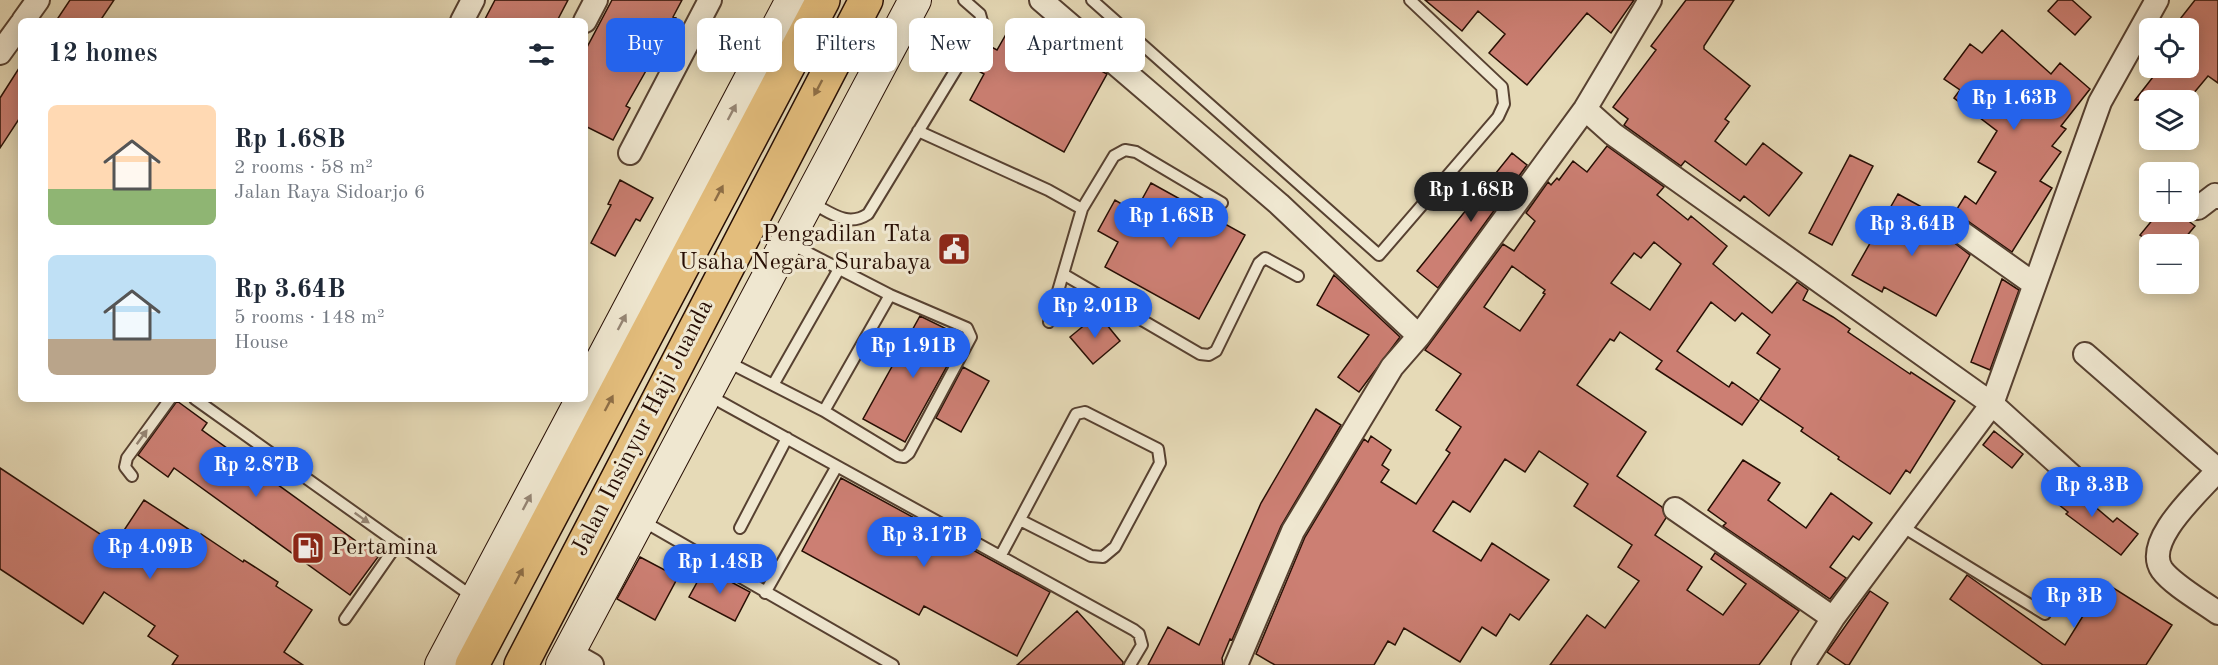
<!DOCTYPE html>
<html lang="en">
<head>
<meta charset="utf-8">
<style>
  body { margin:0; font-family:"Old Standard TT",serif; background:#f2f2f3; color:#1f2937; height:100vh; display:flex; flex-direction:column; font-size:22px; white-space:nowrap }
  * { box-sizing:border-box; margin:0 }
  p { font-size:20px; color:#747a83 }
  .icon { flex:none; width:33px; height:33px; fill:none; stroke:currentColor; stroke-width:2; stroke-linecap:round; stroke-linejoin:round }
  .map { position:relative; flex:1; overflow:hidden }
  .details { position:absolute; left:18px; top:18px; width:570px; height:384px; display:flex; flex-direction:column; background:#fff; border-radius:9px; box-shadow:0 3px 15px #0003 }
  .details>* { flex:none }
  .top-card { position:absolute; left:606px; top:18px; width:570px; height:54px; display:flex; gap:12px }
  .fabs { position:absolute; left:2139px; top:18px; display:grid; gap:12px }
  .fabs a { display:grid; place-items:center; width:60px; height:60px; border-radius:9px; background:#fff; box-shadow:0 3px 15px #0003; font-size:30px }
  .price { position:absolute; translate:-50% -51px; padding:0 14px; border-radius:21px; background:#2563eb; color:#fff; font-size:20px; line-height:39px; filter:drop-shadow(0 2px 3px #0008) }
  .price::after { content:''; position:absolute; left:50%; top:36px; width:18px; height:14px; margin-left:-9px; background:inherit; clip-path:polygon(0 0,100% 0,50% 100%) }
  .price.on { background:#222; color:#fff }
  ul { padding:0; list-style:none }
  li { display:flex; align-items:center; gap:18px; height:150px; padding:0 30px }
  li span { display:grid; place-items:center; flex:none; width:168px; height:120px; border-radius:9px; color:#555 }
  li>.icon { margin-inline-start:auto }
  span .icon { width:72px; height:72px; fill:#fffc; stroke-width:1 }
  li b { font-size:26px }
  h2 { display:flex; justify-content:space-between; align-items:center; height:72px; padding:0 30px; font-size:26px }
  .pill { padding:0 21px; border-radius:9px; background:#fff; box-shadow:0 3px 15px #0003; font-size:21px; line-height:54px }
  .pill.on { background:#2563eb; color:#fff }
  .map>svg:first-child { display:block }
  .building { fill:#cc7f73; stroke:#270e04; stroke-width:1.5; fill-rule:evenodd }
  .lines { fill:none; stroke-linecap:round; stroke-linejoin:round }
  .lane-casing { stroke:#574131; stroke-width:14 }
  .street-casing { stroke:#574131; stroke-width:26 }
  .secondary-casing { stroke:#270e04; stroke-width:34 }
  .highway-casing { stroke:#270e04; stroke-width:36 }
  .lane { stroke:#efe7d0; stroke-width:10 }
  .street { stroke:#efe7d0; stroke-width:22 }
  .secondary { stroke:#efe7d0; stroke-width:32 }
  .highway { stroke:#e3bd7c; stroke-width:33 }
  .oneway { fill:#8e6e46 }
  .oneway2 { fill:#958574 }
  .labels { text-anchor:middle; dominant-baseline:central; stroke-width:6; stroke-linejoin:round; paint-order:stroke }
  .poi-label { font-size:24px; fill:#270e04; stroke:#efe7d0; text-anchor:end }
  .street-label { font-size:24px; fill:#270e04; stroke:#efe7d0 }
</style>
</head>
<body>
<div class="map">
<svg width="2218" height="665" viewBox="0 0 2218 665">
  <rect width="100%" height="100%" fill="#e6dab7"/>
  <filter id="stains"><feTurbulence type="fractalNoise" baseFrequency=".00333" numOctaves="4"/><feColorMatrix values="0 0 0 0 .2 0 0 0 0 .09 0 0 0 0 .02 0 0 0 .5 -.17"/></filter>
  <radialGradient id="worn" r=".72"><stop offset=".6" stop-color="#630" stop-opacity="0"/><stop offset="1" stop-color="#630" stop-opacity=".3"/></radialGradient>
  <path class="building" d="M 70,0 L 114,0 L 100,21 L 56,21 Z
    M 495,0 L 568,0 L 557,21 L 484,21 Z
    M 612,0 L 682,0 L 673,17 L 676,18 L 626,106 L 630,108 L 613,140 L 585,126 L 585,51 Z
    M 1425,0 L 1634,0 L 1611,33 L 1587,13 L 1527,85 L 1489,53 L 1505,34 L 1478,11 L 1462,31 Z
    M 1686,0 L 1734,0 L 1704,46 L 1704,49 L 1750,86 L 1725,119 L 1729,122 L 1715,141 L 1746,165 L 1763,143 L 1802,173 L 1769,216 L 1744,196 L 1740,201 L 1685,161 L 1681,166 L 1624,125 L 1628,119 L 1613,107 L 1656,50 L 1651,46 Z
    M 2058,0 L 2072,0 L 2091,17 L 2075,35 L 2048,11 Z
    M 2195,0 L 2218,0 L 2218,83 L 2208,76 L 2188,100 L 2135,100 L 2160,68 L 2188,68 L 2188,28 L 2173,28 Z
    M 1013,22 L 1107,74 L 1064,152 L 970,100 L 984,74 L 968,65 L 982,42 L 997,50 Z
    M 2002,30 L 2051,74 L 2060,63 L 2090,89 L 2061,126 L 2066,129 L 2052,146 L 2061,152 L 2040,181 L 2052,188 L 2012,252 L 1955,212 L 1965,196 L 1976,204 L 1996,172 L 1978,162 L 1997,131 L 1954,98 L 1960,90 L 1944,79 L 1970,44 L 1982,53 Z
    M 21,65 L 21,116 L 0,148 L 0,98 Z
    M 1607,146 L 1664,187 L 1657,195 L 1688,220 L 1691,216 L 1727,246 L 1713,264 L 1772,313 L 1797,282 L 1808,290 L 1803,300 L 1833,317 L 1850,329 L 1848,332 L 1910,374 L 1911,372 L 1955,401 L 1910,473 L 1906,470 L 1890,494 L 1838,459 L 1839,457 L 1801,431 L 1803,428 L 1760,399 L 1780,369 L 1757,353 L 1770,335 L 1742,313 L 1735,321 L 1711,302 L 1677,351 L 1729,387 L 1732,382 L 1759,401 L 1742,425 L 1656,369 L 1662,361 L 1620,332 L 1614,341 L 1610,339 L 1577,385 L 1646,432 L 1617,476 L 1662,507 L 1666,518 L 1655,535 L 1702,567 L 1687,590 L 1723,615 L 1746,584 L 1711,559 L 1715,553 L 1799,611 L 1759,665 L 1550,665 L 1587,615 L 1605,628 L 1639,581 L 1618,567 L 1632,545 L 1574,506 L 1588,484 L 1539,451 L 1525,472 L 1505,459 L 1470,512 L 1453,501 L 1433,531 L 1481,561 L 1492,543 L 1549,580 L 1519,620 L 1510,614 L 1496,636 L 1482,627 L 1460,662 L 1404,628 L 1395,645 L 1388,641 L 1374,665 L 1275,665 L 1256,654 L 1305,537 L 1364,439 L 1368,442 L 1371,436 L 1391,450 L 1382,465 L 1389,470 L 1381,482 L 1416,504 L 1450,453 L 1446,450 L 1461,427 L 1436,410 L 1461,374 L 1425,350 L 1503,244 L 1514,251 L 1535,221 L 1526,213 L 1548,182 L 1551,185 L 1557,178 L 1559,180 L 1573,161 L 1587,172 ZM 1654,242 L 1681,264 L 1650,310 L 1611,283 L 1634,253 L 1641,258 ZM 1512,266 L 1545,290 L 1543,293 L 1545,294 L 1520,331 L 1484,307 Z
    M 1512,153 L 1527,165 L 1438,288 L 1417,271 Z
    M 1850,155 L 1873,166 L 1832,245 L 1809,233 Z
    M 620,180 L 653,198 L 640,221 L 636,219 L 615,256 L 591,243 L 611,205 L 608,204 Z
    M 1151,183 L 1245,235 L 1199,319 L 1105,267 L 1118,242 L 1098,231 L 1115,200 L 1135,212 Z
    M 1898,194 L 1940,217 L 1939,231 L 1970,255 L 1936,316 L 1884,287 L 1882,292 L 1852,275 Z
    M 2159,212 L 2177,212 L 2195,226 L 2180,244 L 2152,244 L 2140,235 Z
    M 1334,275 L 1400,337 L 1359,392 L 1338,377 L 1369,335 L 1317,305 Z
    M 2002,279 L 2019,290 L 1990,370 L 1971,362 Z
    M 1098,314 L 1120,341 L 1093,364 L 1070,337 Z
    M 920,316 L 963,337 L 905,442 L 863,419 Z
    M 963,367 L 989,381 L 961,432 L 936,418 Z
    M 177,401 L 207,423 L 202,430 L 378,557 L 350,595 L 174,468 L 168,477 L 138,455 Z
    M 1316,409 L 1341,425 L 1281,526 L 1232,640 L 1230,639 L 1222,658 L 1223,665 L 1148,665 L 1168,627 L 1199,645 L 1261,503 Z
    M 1994,431 L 2023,454 L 2012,468 L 1983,445 Z
    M 1743,460 L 1780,483 L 1768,500 L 1806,528 L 1831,493 L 1872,523 L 1859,540 L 1853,536 L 1830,567 L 1846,578 L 1830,599 L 1723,526 L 1726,523 L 1708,510 Z
    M 0,468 L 115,544 L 144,500 L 199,536 L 201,534 L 243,562 L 244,560 L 278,582 L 276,586 L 312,610 L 284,652 L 303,665 L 172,665 L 178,656 L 148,636 L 155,626 L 104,592 L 83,624 L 0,569 Z
    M 841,478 L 1050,592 L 1017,656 L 924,606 L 919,615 L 802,551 Z
    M 2054,478 L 2075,497 L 2087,500 L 2113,522 L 2117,518 L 2138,534 L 2121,555 L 2066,514 L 2068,512 L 2043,492 Z
    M 640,557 L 678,577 L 655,620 L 617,599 Z
    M 705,568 L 750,592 L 735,621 L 689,597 Z
    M 1967,575 L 2065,645 L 2104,582 L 2172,625 L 2146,665 L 2043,665 L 1950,599 Z
    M 1870,591 L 1888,603 L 1849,665 L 1846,665 L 1827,652 Z
    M 1077,611 L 1123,662 L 1123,665 L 1017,665 Z"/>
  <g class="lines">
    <g class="lane-casing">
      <path id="lane" d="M 1092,0 L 1379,255 L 1498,117 L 1504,104 L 1502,87 L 1410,0
        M 918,131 L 1048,190 L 1082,209
        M 810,202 C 830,212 847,228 868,214 L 983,25 L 980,14 L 964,0
        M 1063,274 L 1200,354 L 1209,355 L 1216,351 L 1259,263 L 1265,258 L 1298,276
        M 1049,322 L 1082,209 L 1114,156 L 1125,150 L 1136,152 L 1222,203
        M 726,361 L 824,411 L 898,456 L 904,457 L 909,453 L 971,337 L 967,328 L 890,295 L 789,243
        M 773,385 L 839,269
        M 708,395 L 1134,630 L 1139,634 L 1142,645 L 1130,665
        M 195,399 L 473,597
        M 824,411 L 890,295
        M 132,476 L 125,467 L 127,458 L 170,399
        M 641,520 L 893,665
        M 1903,527 L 2045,614
        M 740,528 L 787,438
        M 1001,555 L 1076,414 L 1085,412 L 1158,449 L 1160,463 L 1115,547 L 1103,557 L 1091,556 L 1020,520
        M 765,593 L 837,466
        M 345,619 L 398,543"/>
    </g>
    <g class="street-casing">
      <path id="street" d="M 1041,0 L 1279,204 L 1419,336
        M 23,21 L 38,0
        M 462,21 L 473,0
        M 585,21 L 596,0
        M 0,53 L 21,24
        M 1585,109 L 1613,134 L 1992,404 L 2084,487
        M 630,153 L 710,0
        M 2198,208 L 2215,195 L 2218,197
        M 1951,225 L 2034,284
        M 2085,354 L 2218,470
        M 2218,470 C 2200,491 2142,541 2162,570 C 2173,585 2203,602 2218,613
        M 1675,509 L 1833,618
        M 569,652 L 592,665
        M 1236,665 L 1293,531 L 1392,367 L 1419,336 L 1585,109 L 1650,0
        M 1803,665 L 1833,618 L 1992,404 L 2100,102 L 2157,0"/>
    </g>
    <g class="secondary-casing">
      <path id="secondary" d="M 585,392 L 792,0
        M 441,665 L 582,399
        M 562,665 L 915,0"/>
    </g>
    <g class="highway-casing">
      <path id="highway" d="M 472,665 L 823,0
        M 521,665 L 866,0"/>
    </g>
    <use href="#lane" class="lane"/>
    <use href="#street" class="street"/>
    <use href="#secondary" class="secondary"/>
    <use href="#highway" class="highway"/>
  </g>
  <defs><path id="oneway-solid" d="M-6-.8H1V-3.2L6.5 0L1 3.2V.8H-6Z" transform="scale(1.5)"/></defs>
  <g class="oneway">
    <use href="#oneway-solid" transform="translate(818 88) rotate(118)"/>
    <use href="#oneway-solid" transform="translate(719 193) rotate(-62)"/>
    <use href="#oneway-solid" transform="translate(609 403) rotate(-62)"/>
    <use href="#oneway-solid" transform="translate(519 576) rotate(-62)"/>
  </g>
  <g class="oneway2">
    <use href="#oneway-solid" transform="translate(732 112) rotate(-62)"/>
    <use href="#oneway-solid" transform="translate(622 322) rotate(-62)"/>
    <use href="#oneway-solid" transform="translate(142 437) rotate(-54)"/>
    <use href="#oneway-solid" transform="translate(527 502) rotate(-62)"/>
    <use href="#oneway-solid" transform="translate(362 518) rotate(35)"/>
  </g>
  <defs>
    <g id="civic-square" transform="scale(1.725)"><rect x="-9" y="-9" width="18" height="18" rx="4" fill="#8f2418" stroke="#efe7d0"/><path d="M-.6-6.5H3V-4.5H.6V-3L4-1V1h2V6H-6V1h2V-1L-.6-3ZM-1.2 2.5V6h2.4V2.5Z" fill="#fff"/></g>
    <g id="fuel-square" transform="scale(1.725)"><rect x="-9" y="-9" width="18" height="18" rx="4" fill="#8f2418" stroke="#efe7d0"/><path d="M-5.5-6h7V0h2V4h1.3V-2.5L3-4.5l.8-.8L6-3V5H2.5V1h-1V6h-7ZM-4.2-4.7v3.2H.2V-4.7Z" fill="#fff"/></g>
  </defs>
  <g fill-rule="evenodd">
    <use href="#civic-square" x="954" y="249"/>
    <use href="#fuel-square" x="308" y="548"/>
  </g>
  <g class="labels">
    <g class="poi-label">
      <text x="931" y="235">Pengadilan Tata<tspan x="931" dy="28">Usaha Negara Surabaya</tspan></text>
      <text x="331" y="548" text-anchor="start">Pertamina</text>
    </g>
    <g class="street-label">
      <text transform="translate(643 428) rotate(-63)">Jalan Insinyur Haji Juanda</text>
    </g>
  </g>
  <rect width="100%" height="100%" filter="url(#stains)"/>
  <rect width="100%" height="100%" fill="url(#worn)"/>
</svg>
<div class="fabs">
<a><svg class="icon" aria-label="locate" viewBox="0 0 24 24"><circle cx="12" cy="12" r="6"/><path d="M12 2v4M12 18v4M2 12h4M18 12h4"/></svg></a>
<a><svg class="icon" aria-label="layers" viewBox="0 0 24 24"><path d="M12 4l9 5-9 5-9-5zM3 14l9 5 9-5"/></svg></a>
<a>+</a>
<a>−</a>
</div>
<b class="price" style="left:2014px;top:131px">Rp 1.63B</b>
<b class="price on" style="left:1471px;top:223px">Rp 1.68B</b>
<b class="price" style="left:1171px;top:249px">Rp 1.68B</b>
<b class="price" style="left:1912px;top:257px">Rp 3.64B</b>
<b class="price" style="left:1095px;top:339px">Rp 2.01B</b>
<b class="price" style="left:913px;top:379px">Rp 1.91B</b>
<b class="price" style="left:256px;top:498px">Rp 2.87B</b>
<b class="price" style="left:2092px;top:518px">Rp 3.3B</b>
<b class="price" style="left:924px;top:568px">Rp 3.17B</b>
<b class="price" style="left:150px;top:580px">Rp 4.09B</b>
<b class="price" style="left:720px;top:595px">Rp 1.48B</b>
<b class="price" style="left:2074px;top:629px">Rp 3B</b>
<div class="top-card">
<a class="pill on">Buy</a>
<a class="pill">Rent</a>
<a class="pill">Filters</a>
<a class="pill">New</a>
<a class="pill">Apartment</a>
</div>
<section class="details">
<h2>12 homes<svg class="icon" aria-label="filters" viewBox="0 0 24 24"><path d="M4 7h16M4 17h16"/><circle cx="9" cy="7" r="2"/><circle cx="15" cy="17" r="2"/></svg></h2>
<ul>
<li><span style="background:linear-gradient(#ffd9b3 70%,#8fb573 0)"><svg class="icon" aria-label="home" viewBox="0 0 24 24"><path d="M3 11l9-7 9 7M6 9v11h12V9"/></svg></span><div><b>Rp 1.68B</b><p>2 rooms · 58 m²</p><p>Jalan Raya Sidoarjo 6</p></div></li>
<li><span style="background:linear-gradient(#bfe0f5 70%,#b9a48a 0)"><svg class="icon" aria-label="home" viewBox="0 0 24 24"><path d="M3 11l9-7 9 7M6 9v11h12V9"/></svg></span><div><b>Rp 3.64B</b><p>5 rooms · 148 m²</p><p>House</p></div></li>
</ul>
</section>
</div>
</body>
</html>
